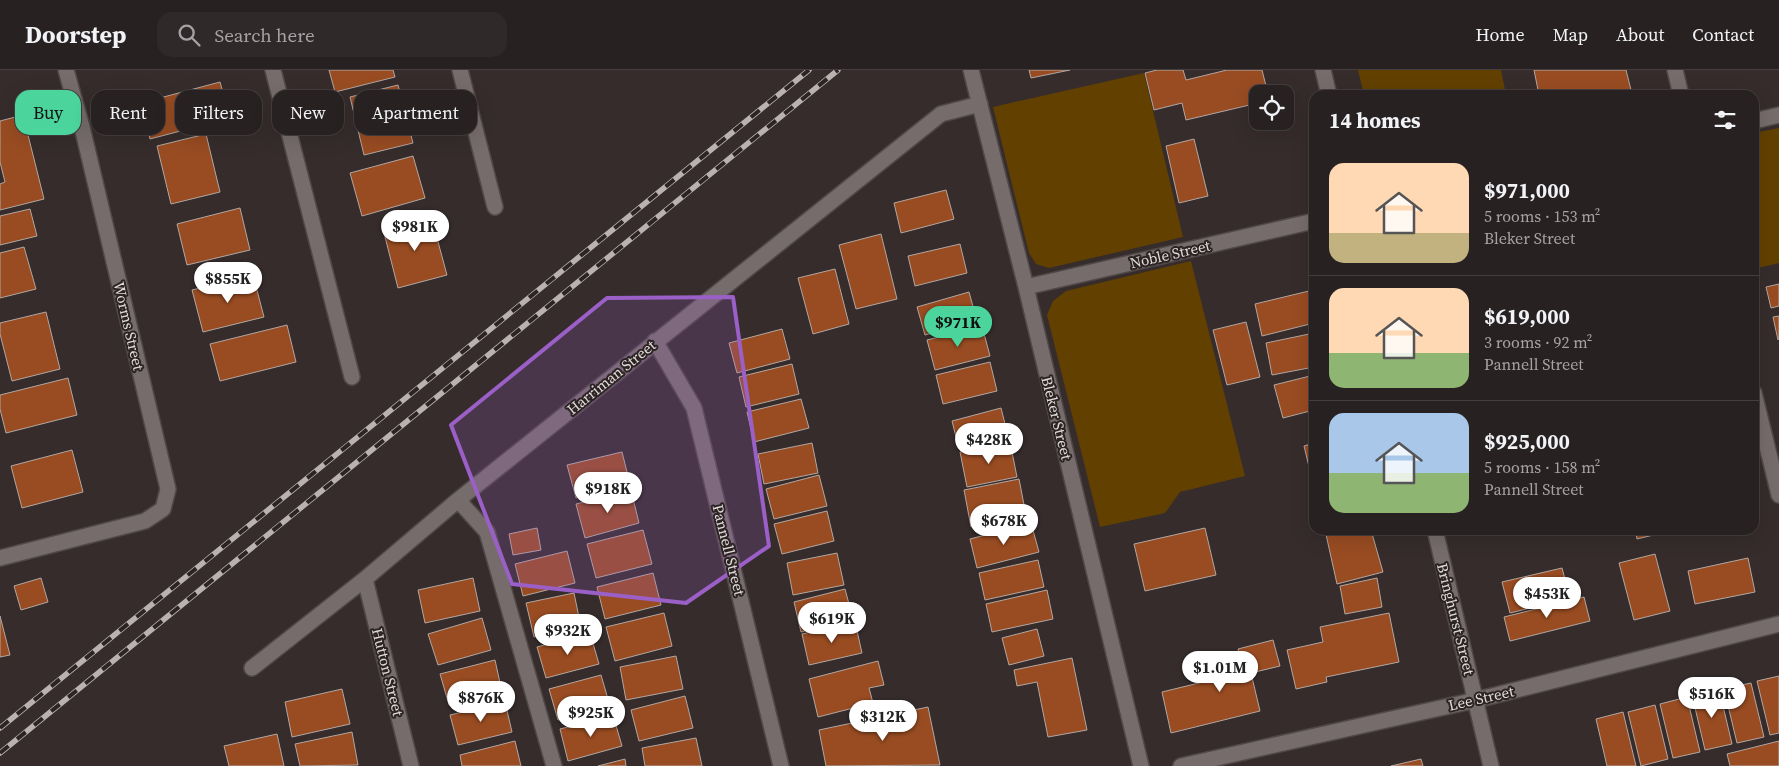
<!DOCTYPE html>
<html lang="en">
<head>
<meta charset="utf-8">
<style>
  body { margin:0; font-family:"Source Serif 4",serif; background:#30292a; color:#f1f3f6; height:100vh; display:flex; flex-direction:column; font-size:19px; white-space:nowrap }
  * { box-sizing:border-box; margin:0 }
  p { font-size:16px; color:#a5a3a5 }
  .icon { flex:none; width:28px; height:28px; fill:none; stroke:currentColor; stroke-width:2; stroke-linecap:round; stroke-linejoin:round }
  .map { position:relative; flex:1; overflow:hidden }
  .drawer { position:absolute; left:1309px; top:20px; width:450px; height:445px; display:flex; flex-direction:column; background:#282121; border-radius:15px; box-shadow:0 5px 20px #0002,0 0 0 1px #443e3f }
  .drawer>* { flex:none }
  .hud { position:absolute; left:15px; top:20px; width:475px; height:45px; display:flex; gap:10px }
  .fabs { position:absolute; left:1249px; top:15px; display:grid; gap:10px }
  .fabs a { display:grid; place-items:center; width:45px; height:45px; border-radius:10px; background:#282121; box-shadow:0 5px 20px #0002,0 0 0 1px #443e3f; font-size:25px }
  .price { position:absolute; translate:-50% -42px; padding:0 11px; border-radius:18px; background:#fff; color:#222; font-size:16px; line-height:32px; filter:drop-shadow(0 1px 2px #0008) }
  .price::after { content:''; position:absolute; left:50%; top:30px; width:15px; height:11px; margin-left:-8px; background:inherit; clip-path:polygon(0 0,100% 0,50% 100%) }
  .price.current { background:#4bd49b; color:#111 }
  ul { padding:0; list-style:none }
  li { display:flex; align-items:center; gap:15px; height:125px; padding:0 20px }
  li+li { border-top:1px solid #443e3f }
  li span { display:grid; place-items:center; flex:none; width:140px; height:100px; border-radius:15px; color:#555 }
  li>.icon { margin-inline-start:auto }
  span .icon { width:60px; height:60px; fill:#fffc; stroke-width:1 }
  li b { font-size:21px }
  h2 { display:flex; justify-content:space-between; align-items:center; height:60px; padding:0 20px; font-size:21px }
  .tag { padding:0 18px; border-radius:15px; background:#282121; box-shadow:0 5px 20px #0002,0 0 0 1px #443e3f; font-size:18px; line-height:45px }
  .tag.current { background:#4bd49b; color:#111 }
  header { display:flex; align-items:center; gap:30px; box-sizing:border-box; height:70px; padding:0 25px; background:#282121; border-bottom:1px solid #443e3f }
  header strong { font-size:24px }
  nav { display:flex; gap:28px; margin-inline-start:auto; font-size:18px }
  .search { width:350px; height:45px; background:#30292a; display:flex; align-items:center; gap:12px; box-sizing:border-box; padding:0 18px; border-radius:15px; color:#a5a3a5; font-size:19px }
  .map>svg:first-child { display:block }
  .green { fill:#624000 }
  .building { fill:#994c22; stroke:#b2a7a2 }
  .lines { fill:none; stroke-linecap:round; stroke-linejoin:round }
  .minor-casing { stroke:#504848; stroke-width:18 }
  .minor { stroke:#776c6c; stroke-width:15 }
  .rail-casing { stroke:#bab2b2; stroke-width:5.5 }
  .rail { stroke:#2c2323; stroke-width:4; stroke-dasharray:11; stroke-linecap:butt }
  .marked { fill:#9a60c7; fill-opacity:0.2; stroke:#9a60c7; stroke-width:4; stroke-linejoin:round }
  .labels { text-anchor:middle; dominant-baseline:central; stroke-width:4; stroke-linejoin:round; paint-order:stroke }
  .street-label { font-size:15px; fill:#e1dada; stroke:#2c2323 }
</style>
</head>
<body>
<header>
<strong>Doorstep</strong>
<div class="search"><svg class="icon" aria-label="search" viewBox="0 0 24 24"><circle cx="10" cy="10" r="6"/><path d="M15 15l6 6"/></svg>Search here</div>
<nav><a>Home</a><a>Map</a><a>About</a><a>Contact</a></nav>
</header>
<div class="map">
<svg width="1779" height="696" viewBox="0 0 1779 696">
  <rect width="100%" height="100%" fill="#362c2c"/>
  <path class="green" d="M 1358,0 L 1501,0 L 1506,25 L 1364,25 Z
    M 1144,3 L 1183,167 L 1049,198 L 1036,194 L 1029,183 L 993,37 Z
    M 1779,58 L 1779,193 L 1754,199 L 1754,63 Z
    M 1191,191 L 1245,406 L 1180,422 L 1165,443 L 1100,457 L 1047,245 L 1053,231 L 1066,221 Z"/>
  <path class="building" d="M 329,0 L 393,0 L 395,7 L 335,22 Z
    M 1029,0 L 1070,0 L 1031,8 Z
    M 1157,0 L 1183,0 L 1186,10 L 1227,0 L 1262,0 L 1268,24 L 1258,24 L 1258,33 L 1186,50 L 1182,33 L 1154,40 L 1145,3 Z
    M 1534,0 L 1626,0 L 1632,24 L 1539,25 Z
    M 220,12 L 230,48 L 150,69 L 141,33 Z
    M 398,15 L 413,73 L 364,85 L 350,27 Z
    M 23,45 L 44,129 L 0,140 L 0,114 L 5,112 L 0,92 L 0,51 Z
    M 206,64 L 220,122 L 171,134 L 157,76 Z
    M 1194,69 L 1208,126 L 1179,133 L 1166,76 Z
    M 413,86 L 425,128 L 362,146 L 350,103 Z
    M 946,120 L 954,149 L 901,163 L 894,133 Z
    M 240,138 L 250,180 L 187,195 L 177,154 Z
    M 30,139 L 37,166 L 0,175 L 0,146 Z
    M 431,146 L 447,205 L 398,218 L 383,159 Z
    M 881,164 L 897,229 L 856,239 L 839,175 Z
    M 960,174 L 967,203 L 915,216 L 908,186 Z
    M 24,177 L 36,219 L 0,228 L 0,183 Z
    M 835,199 L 849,254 L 813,264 L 798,208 Z
    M 253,205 L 264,247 L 203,262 L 192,220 Z
    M 1779,214 L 1779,236 L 1771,238 L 1766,217 Z
    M 1309,221 L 1314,240 L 1314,253 L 1262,266 L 1255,234 Z
    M 969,222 L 977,251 L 925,265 L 917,237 Z
    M 46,242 L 60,299 L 12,311 L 0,264 L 0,253 Z
    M 1779,246 L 1779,269 L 1778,270 L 1773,247 Z
    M 1246,252 L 1260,307 L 1227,315 L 1213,260 Z
    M 287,255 L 296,292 L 220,311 L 210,274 Z
    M 982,256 L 990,286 L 935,300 L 927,270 Z
    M 782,259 L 790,289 L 737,303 L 729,273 Z
    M 1314,263 L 1314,297 L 1272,305 L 1266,273 Z
    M 990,292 L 997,321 L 943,334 L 936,305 Z
    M 792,294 L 799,324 L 746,337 L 739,307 Z
    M 1314,305 L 1314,340 L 1283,348 L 1274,315 Z
    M 68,308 L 77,345 L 6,363 L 0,339 L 0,325 Z
    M 801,329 L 809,358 L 754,372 L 747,342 Z
    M 1001,338 L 1008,366 L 959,379 L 952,351 Z
    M 1010,372 L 1017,407 L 967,417 L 960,382 Z
    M 812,373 L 818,403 L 764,414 L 758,384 Z
    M 1314,373 L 1314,409 L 1312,409 L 1304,376 Z
    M 72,380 L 83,422 L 22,438 L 11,396 Z
    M 622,382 L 630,414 L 576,428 L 567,395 Z
    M 819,405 L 827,436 L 774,449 L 766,419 Z
    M 1019,409 L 1026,445 L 971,457 L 964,420 Z
    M 631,420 L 639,453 L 585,468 L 576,434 Z
    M 827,441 L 834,471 L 782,484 L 774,454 Z
    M 1031,453 L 1039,482 L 977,498 L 970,469 Z
    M 537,458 L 541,480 L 513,485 L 509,464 Z
    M 1205,458 L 1216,505 L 1145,521 L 1134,474 Z
    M 643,460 L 652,494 L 596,508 L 587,474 Z
    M 1325,460 L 1371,460 L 1383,502 L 1337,514 Z
    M 1635,460 L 1674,460 L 1637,469 Z
    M 567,481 L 575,513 L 523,526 L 515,494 Z
    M 837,483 L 844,515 L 793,525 L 787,493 Z
    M 1655,484 L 1670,541 L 1634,550 L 1619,493 Z
    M 1748,488 L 1755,522 L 1695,534 L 1688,501 Z
    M 1038,490 L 1044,517 L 985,530 L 979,503 Z
    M 1562,498 L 1570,528 L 1510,543 L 1502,512 Z
    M 653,503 L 661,535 L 605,549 L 597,517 Z
    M 41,508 L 48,532 L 21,540 L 14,516 Z
    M 473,508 L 480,541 L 425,553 L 418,520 Z
    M 1377,508 L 1382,537 L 1345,544 L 1340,516 Z
    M 845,519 L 853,549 L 801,562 L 794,532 Z
    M 1047,520 L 1053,549 L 992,562 L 986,534 Z
    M 574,523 L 581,557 L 534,567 L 526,533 Z
    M 1584,527 L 1590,551 L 1510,571 L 1504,547 Z
    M 664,543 L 672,576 L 615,591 L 606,557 Z
    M 1389,543 L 1399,592 L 1326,607 L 1327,612 L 1296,619 L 1287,580 L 1323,572 L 1320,557 Z
    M 0,546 L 10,585 L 0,587 Z
    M 482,548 L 491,580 L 438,595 L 428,564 Z
    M 855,552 L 862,583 L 809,595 L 802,564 Z
    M 1037,559 L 1044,586 L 1009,595 L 1002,568 Z
    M 590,563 L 599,594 L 546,608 L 537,577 Z
    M 1273,570 L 1280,596 L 1251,603 L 1260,641 L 1171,663 L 1162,622 L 1244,602 L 1238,579 Z
    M 676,586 L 683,619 L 626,630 L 620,597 Z
    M 1072,588 L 1087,660 L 1048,667 L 1037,612 L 1017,616 L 1014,600 Z
    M 495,590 L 502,622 L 449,635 L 440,604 Z
    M 878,591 L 884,615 L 869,618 L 873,633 L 818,647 L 809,609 Z
    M 601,605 L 610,636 L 558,650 L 549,619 Z
    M 1779,606 L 1779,663 L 1770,665 L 1757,611 Z
    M 1751,613 L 1764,667 L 1737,673 L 1724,619 Z
    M 342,619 L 350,654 L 292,667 L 285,632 Z
    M 1719,619 L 1732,674 L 1705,680 L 1692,625 Z
    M 685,626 L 693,658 L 639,671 L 631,640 Z
    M 1687,627 L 1700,682 L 1673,688 L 1660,634 Z
    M 505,632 L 512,662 L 458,675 L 450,645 Z
    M 1655,635 L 1668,689 L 1641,696 L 1628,642 Z
    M 928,637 L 940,695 L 826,696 L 819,660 Z
    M 1623,642 L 1636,696 L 1607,696 L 1596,649 Z
    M 613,645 L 622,676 L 568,691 L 560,659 Z
    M 352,662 L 358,695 L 300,696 L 295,674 Z
    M 277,664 L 284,696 L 229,696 L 224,676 Z
    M 696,668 L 702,696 L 645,696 L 642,678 Z
    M 515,671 L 521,696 L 462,696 L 460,685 Z
    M 1779,671 L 1779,696 L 1730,696 L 1727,684 Z
    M 625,689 L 626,696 L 598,696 Z
    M 1421,689 L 1423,696 L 1391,696 Z"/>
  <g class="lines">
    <g class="minor-casing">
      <path id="minor" d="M 273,0 L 352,307
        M 460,0 L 495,137
        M 971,0 L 1026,217 L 1141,696
        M 1323,0 L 1329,25
        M 1675,0 L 1681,25
        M 1754,51 L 1779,45
        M 1026,217 L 1314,151
        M 655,271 L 694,338 L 781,696
        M 1754,323 L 1779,425
        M 458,430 L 487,462 L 554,696
        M 1435,460 L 1491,696
        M 0,488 L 145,451 L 163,439 L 168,419 L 82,57 L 66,0
        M 365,509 L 411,696
        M 252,598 L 365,509 L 458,430 L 941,44 L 980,34
        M 1181,696 L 1476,630 L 1779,554"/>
    </g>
    <use href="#minor" class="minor"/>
    <g class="rail-casing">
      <path id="rail" d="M 0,658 L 809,0
        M 0,683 L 838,0"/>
    </g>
    <use href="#rail" class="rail"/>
  </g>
  <path class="marked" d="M 733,227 L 769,476 L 686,533 L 512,514 L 451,355 L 607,228 Z"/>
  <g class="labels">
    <g class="street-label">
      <text transform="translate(1170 184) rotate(-13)">Noble Street</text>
      <text transform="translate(129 256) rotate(77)">Worms Street</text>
      <text transform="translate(611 307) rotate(-39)">Harriman Street</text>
      <text transform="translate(1057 348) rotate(76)">Bleker Street</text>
      <text transform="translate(729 480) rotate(76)">Pannell Street</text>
      <text transform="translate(1456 549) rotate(76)">Bringhurst Street</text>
      <text transform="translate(388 602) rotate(76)">Hutton Street</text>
      <text transform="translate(1481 628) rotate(-13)">Lee Street</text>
    </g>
  </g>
</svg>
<div class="fabs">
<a><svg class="icon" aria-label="locate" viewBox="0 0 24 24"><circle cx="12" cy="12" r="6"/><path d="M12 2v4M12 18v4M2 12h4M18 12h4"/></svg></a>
</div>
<b class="price" style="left:415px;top:182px">$981K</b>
<b class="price" style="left:228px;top:234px">$855K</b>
<b class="price current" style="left:958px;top:278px">$971K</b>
<b class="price" style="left:989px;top:395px">$428K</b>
<b class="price" style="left:608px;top:444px">$918K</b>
<b class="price" style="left:1004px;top:476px">$678K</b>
<b class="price" style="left:1547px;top:549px">$453K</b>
<b class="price" style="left:832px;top:574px">$619K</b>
<b class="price" style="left:568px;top:586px">$932K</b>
<b class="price" style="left:1220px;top:623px">$1.01M</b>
<b class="price" style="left:1712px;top:649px">$516K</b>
<b class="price" style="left:481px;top:653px">$876K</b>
<b class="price" style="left:591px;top:668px">$925K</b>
<b class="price" style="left:883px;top:672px">$312K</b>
<div class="hud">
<a class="tag current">Buy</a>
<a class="tag">Rent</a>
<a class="tag">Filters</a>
<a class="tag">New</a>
<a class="tag">Apartment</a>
</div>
<section class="drawer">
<h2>14 homes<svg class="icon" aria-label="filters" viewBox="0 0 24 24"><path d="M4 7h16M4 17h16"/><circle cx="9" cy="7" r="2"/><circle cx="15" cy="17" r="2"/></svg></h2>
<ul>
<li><span style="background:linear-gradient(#ffd9b3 70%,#c2b280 0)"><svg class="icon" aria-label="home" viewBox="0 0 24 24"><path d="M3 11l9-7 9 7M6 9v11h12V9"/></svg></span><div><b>$971,000</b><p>5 rooms · 153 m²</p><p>Bleker Street</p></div></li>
<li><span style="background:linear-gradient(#ffd9b3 65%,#8fb573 0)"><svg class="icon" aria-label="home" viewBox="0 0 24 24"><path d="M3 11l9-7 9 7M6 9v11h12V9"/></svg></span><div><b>$619,000</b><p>3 rooms · 92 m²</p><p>Pannell Street</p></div></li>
<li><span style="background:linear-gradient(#a9c7e8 60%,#8fb573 0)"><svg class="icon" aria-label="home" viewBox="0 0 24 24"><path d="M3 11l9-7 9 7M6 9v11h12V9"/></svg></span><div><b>$925,000</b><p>5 rooms · 158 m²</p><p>Pannell Street</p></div></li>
</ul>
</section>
</div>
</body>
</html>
